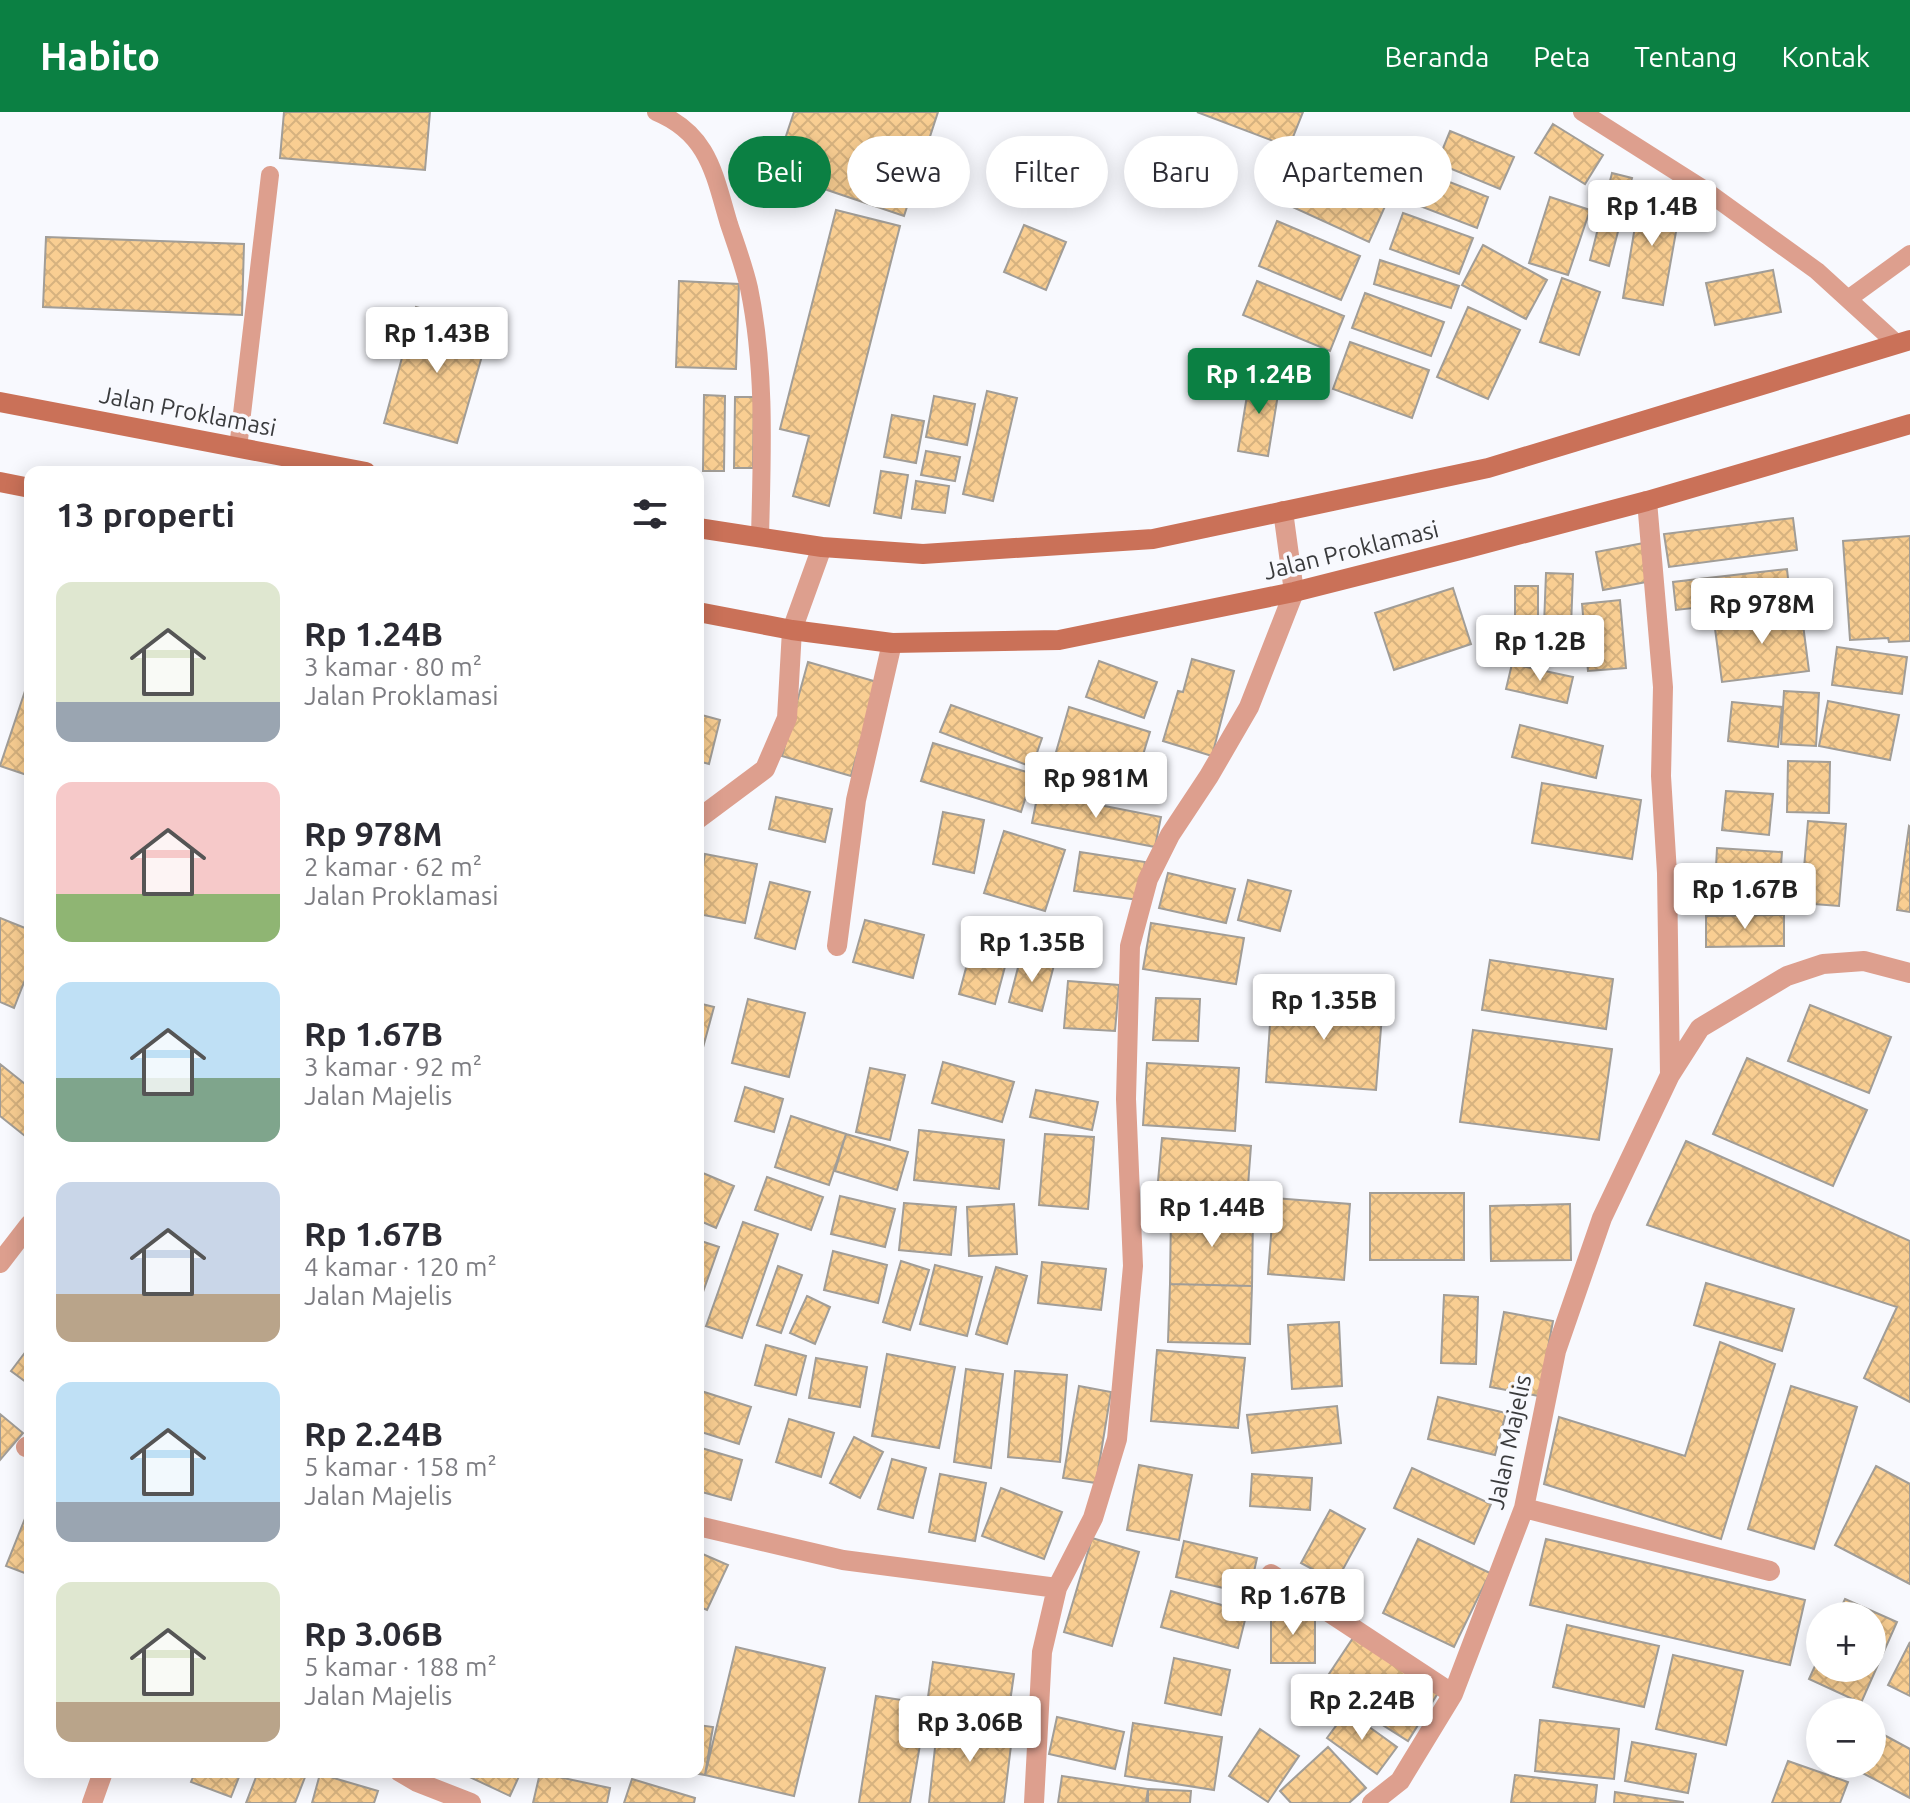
<!DOCTYPE html>
<html lang="id">
<head>
<meta charset="utf-8">
<style>
  body { margin:0; font-family:Ubuntu,sans-serif; background:#f2f2f3; color:#2b2b33; height:100vh; display:flex; flex-direction:column; font-size:30px; white-space:nowrap }
  * { box-sizing:border-box; margin:0 }
  p { font-size:26px; color:#7c7c81 }
  .icon { flex:none; width:44px; height:44px; fill:none; stroke:currentColor; stroke-width:2; stroke-linecap:round; stroke-linejoin:round }
  .map { position:relative; flex:1; overflow:hidden }
  .side { position:absolute; left:24px; top:354px; width:680px; height:1312px; display:flex; flex-direction:column; background:#fff; border-radius:16px; box-shadow:0 4px 20px #0003 }
  .side>* { flex:none }
  .hud { position:absolute; left:728px; top:24px; width:760px; height:72px; display:flex; gap:16px }
  .controls { position:absolute; left:1806px; top:1490px; display:grid; gap:16px }
  .controls a { display:grid; place-items:center; width:80px; height:80px; border-radius:50%; background:#fff; box-shadow:0 4px 20px #0003; font-size:40px }
  .price { position:absolute; translate:-50% -68px; padding:0 18px; border-radius:8px; background:#fff; color:#222; font-size:26px; line-height:52px; filter:drop-shadow(0 2px 4px #0008) }
  .price::after { content:''; position:absolute; left:50%; top:48px; width:24px; height:18px; margin-left:-12px; background:inherit; clip-path:polygon(0 0,100% 0,50% 100%) }
  .price.active { background:#0b8043; color:#fff }
  ul { padding:0; list-style:none }
  li { display:flex; align-items:center; gap:24px; height:200px; padding:0 32px }
  li span { display:grid; place-items:center; flex:none; width:224px; height:160px; border-radius:16px; color:#555 }
  li>.icon { margin-inline-start:auto }
  span .icon { width:96px; height:96px; fill:#fffc; stroke-width:1 }
  li b { font-size:34px }
  h2 { display:flex; justify-content:space-between; align-items:center; height:96px; padding:0 32px; font-size:34px }
  .chip { padding:0 28px; border-radius:36px; background:#fff; box-shadow:0 4px 20px #0003; font-size:28px; line-height:72px }
  .chip.active { background:#0b8043; color:#fff }
  header { display:flex; align-items:center; gap:48px; box-sizing:border-box; height:112px; padding:0 40px; background:#0b8043; color:#fff }
  header strong { font-size:38px }
  nav { display:flex; gap:44px; margin-inline-start:auto; font-size:28px }
  .map>svg:first-child { display:block }
  .building { fill:url(#building-cross-hatch); stroke:#a19d97; stroke-width:2 }
  .lines { fill:none; stroke-linecap:round; stroke-linejoin:round }
  .lane { stroke:#dd9f8e; stroke-width:18 }
  .street { stroke:#dd9f8e; stroke-width:20 }
  .secondary { stroke:#ca7158; stroke-width:20 }
  .labels { text-anchor:middle; dominant-baseline:central; stroke-width:7; stroke-linejoin:round; paint-order:stroke }
  .street-label { font-size:24px; fill:#3a3b3d; stroke:#f8f9fe }
</style>
</head>
<body>
<header>
<strong>Habito</strong>
<nav><a>Beranda</a><a>Peta</a><a>Tentang</a><a>Kontak</a></nav>
</header>
<div class="map">
<svg width="1910" height="1691" viewBox="0 0 1910 1691">
  <defs>
    <pattern id="building-cross-hatch" width="8" height="8" patternUnits="userSpaceOnUse" patternTransform="scale(2)"><rect width="8" height="8" fill="#f9ce92"/><path d="M0 0l8 8M0 8l8-8" fill="none" stroke="#d6b27f"/></pattern>
  </defs>
  <rect width="100%" height="100%" fill="#f8f9fe"/>
  <path class="building" d="M 284,0 L 430,0 L 425,58 L 280,46 Z
    M 794,0 L 938,0 L 904,104 L 774,60 Z
    M 1197,0 L 1303,0 L 1289,35 Z
    M 1553,12 L 1603,43 L 1585,72 L 1535,41 Z
    M 1450,19 L 1514,45 L 1500,77 L 1437,51 Z
    M 1307,43 L 1391,81 L 1369,130 L 1286,92 Z
    M 1424,60 L 1488,85 L 1477,116 L 1412,91 Z
    M 1612,61 L 1632,66 L 1609,154 L 1590,148 Z
    M 1641,79 L 1682,86 L 1663,193 L 1623,186 Z
    M 1550,85 L 1590,98 L 1568,163 L 1529,151 Z
    M 836,98 L 900,114 L 829,394 L 793,384 L 809,324 L 780,317 Z
    M 1403,101 L 1473,126 L 1459,162 L 1390,137 Z
    M 1277,109 L 1360,144 L 1341,188 L 1259,154 Z
    M 1024,113 L 1066,130 L 1046,178 L 1004,160 Z
    M 46,125 L 244,132 L 242,203 L 43,195 Z
    M 1483,133 L 1547,168 L 1526,207 L 1462,173 Z
    M 1380,148 L 1459,174 L 1451,196 L 1374,172 Z
    M 1773,158 L 1781,200 L 1715,213 L 1706,171 Z
    M 1562,166 L 1600,180 L 1579,243 L 1540,230 Z
    M 679,169 L 739,172 L 736,257 L 676,255 Z
    M 1257,169 L 1344,204 L 1330,239 L 1243,203 Z
    M 1365,181 L 1444,210 L 1431,244 L 1352,216 Z
    M 416,195 L 490,216 L 457,331 L 384,311 Z
    M 1468,195 L 1520,218 L 1488,287 L 1437,265 Z
    M 1350,230 L 1429,258 L 1412,306 L 1333,277 Z
    M 1250,265 L 1280,270 L 1268,344 L 1238,339 Z
    M 987,279 L 1017,286 L 993,389 L 963,382 Z
    M 704,283 L 725,284 L 724,359 L 703,359 Z
    M 934,284 L 975,292 L 967,333 L 926,325 Z
    M 735,285 L 754,285 L 753,356 L 734,356 Z
    M 892,303 L 924,309 L 916,351 L 884,345 Z
    M 926,339 L 960,345 L 955,369 L 921,363 Z
    M 881,359 L 908,363 L 901,406 L 874,401 Z
    M 916,369 L 949,374 L 945,401 L 912,397 Z
    M 1793,406 L 1797,438 L 1669,455 L 1664,422 Z
    M 1910,424 L 1910,529 L 1889,530 L 1888,526 L 1850,528 L 1843,429 Z
    M 1644,431 L 1652,469 L 1603,478 L 1596,440 Z
    M 1787,457 L 1790,485 L 1676,498 L 1673,470 Z
    M 1546,461 L 1573,462 L 1570,541 L 1543,539 Z
    M 1515,474 L 1538,474 L 1538,537 L 1515,537 Z
    M 1453,476 L 1471,532 L 1394,558 L 1375,501 Z
    M 1620,488 L 1626,556 L 1588,559 L 1582,492 Z
    M 1801,497 L 1809,559 L 1722,570 L 1714,509 Z
    M 1837,535 L 1907,545 L 1902,582 L 1832,573 Z
    M 1192,547 L 1234,559 L 1212,644 L 1163,629 L 1178,579 L 1183,580 Z
    M 1099,549 L 1157,570 L 1144,606 L 1086,585 Z
    M 808,550 L 877,570 L 851,664 L 782,644 Z
    M 1512,552 L 1573,565 L 1567,591 L 1506,577 Z
    M 30,564 L 30,664 L 0,654 Z
    M 1784,579 L 1819,581 L 1816,634 L 1781,632 Z
    M 1828,589 L 1899,603 L 1890,648 L 1819,634 Z
    M 1732,590 L 1782,595 L 1778,635 L 1728,629 Z
    M 951,593 L 1042,626 L 1032,655 L 940,620 Z
    M 1069,595 L 1150,620 L 1130,685 L 1050,661 Z
    M 698,602 L 720,608 L 709,652 L 698,649 Z
    M 1520,613 L 1603,634 L 1596,666 L 1512,645 Z
    M 933,631 L 1033,662 L 1021,700 L 921,669 Z
    M 1788,649 L 1830,650 L 1829,701 L 1787,700 Z
    M 1542,671 L 1641,688 L 1632,747 L 1532,731 Z
    M 1726,679 L 1773,682 L 1769,723 L 1722,718 Z
    M 1038,681 L 1161,705 L 1155,735 L 1032,711 Z
    M 776,685 L 832,697 L 825,730 L 769,717 Z
    M 943,700 L 984,708 L 974,761 L 933,752 Z
    M 1808,709 L 1846,712 L 1839,794 L 1801,791 Z
    M 1909,714 L 1910,715 L 1910,800 L 1897,798 Z
    M 1004,719 L 1065,738 L 1045,799 L 984,781 Z
    M 1717,736 L 1782,740 L 1778,796 L 1714,793 Z
    M 1080,740 L 1145,750 L 1139,788 L 1074,779 Z
    M 705,742 L 757,752 L 745,811 L 698,802 L 698,780 Z
    M 1168,761 L 1235,777 L 1226,811 L 1159,796 Z
    M 1248,768 L 1291,779 L 1280,819 L 1238,808 Z
    M 770,770 L 810,780 L 795,837 L 755,826 Z
    M 1784,803 L 1784,834 L 1706,835 L 1706,804 Z
    M 0,806 L 30,818 L 30,855 L 14,896 L 0,890 Z
    M 865,808 L 924,823 L 913,866 L 853,850 Z
    M 1151,811 L 1244,826 L 1236,872 L 1143,857 Z
    M 974,826 L 1010,836 L 995,892 L 959,882 Z
    M 1021,844 L 1054,853 L 1042,899 L 1009,890 Z
    M 1490,848 L 1613,867 L 1606,917 L 1482,898 Z
    M 1068,869 L 1119,873 L 1115,919 L 1064,916 Z
    M 1272,883 L 1383,891 L 1376,978 L 1266,970 Z
    M 1156,886 L 1200,887 L 1198,929 L 1153,928 Z
    M 748,887 L 805,901 L 789,965 L 732,951 Z
    M 698,891 L 714,895 L 698,954 Z
    M 1810,893 L 1891,925 L 1869,981 L 1788,949 Z
    M 1473,918 L 1612,937 L 1599,1028 L 1460,1010 Z
    M 1747,946 L 1867,998 L 1833,1074 L 1713,1022 Z
    M 943,950 L 1014,970 L 1002,1010 L 932,991 Z
    M 1147,951 L 1239,956 L 1235,1019 L 1143,1013 Z
    M 0,952 L 30,976 L 30,1028 L 0,1004 Z
    M 870,956 L 905,963 L 890,1028 L 856,1020 Z
    M 745,975 L 783,987 L 774,1020 L 735,1009 Z
    M 1036,978 L 1098,990 L 1092,1018 L 1030,1005 Z
    M 791,1004 L 846,1022 L 829,1073 L 775,1055 Z
    M 919,1018 L 1004,1028 L 999,1077 L 914,1068 Z
    M 846,1022 L 908,1040 L 897,1078 L 835,1059 Z
    M 1045,1022 L 1094,1025 L 1088,1097 L 1039,1093 Z
    M 1162,1026 L 1251,1034 L 1247,1087 L 1157,1080 Z
    M 1686,1029 L 1910,1129 L 1910,1290 L 1864,1266 L 1897,1195 L 1647,1113 Z
    M 698,1059 L 734,1074 L 716,1116 L 698,1108 Z
    M 767,1065 L 823,1085 L 811,1118 L 755,1098 Z
    M 1370,1081 L 1464,1081 L 1464,1148 L 1370,1148 Z
    M 840,1084 L 895,1097 L 885,1135 L 831,1122 Z
    M 1274,1086 L 1350,1092 L 1344,1168 L 1268,1162 Z
    M 904,1091 L 956,1095 L 951,1143 L 899,1138 Z
    M 1014,1092 L 1017,1142 L 969,1144 L 967,1095 Z
    M 1570,1092 L 1571,1148 L 1491,1149 L 1490,1094 Z
    M 1171,1100 L 1253,1102 L 1252,1174 L 1170,1172 Z
    M 743,1110 L 778,1122 L 742,1226 L 706,1214 Z
    M 698,1128 L 719,1135 L 698,1194 Z
    M 833,1139 L 887,1153 L 878,1191 L 824,1178 Z
    M 901,1149 L 929,1158 L 910,1218 L 883,1210 Z
    M 1042,1150 L 1106,1157 L 1101,1198 L 1038,1191 Z
    M 935,1153 L 982,1165 L 967,1224 L 920,1212 Z
    M 778,1154 L 802,1163 L 781,1221 L 757,1213 Z
    M 996,1155 L 1027,1164 L 1007,1232 L 976,1222 Z
    M 1706,1171 L 1794,1197 L 1782,1239 L 1694,1213 Z
    M 1170,1172 L 1252,1174 L 1250,1232 L 1168,1230 Z
    M 1444,1183 L 1478,1185 L 1476,1252 L 1441,1251 Z
    M 807,1184 L 830,1195 L 815,1232 L 790,1221 Z
    M 1504,1200 L 1553,1209 L 1539,1284 L 1490,1275 Z
    M 1339,1210 L 1342,1274 L 1292,1277 L 1288,1213 Z
    M 1720,1230 L 1775,1252 L 1721,1427 L 1544,1372 L 1559,1305 L 1685,1344 Z
    M 766,1233 L 806,1244 L 796,1283 L 755,1273 Z
    M 30,1234 L 30,1273 L 11,1259 Z
    M 1157,1238 L 1245,1246 L 1238,1316 L 1151,1309 Z
    M 887,1242 L 955,1255 L 939,1336 L 872,1324 Z
    M 816,1246 L 867,1255 L 860,1295 L 809,1286 Z
    M 966,1257 L 1003,1262 L 991,1356 L 954,1350 Z
    M 1015,1259 L 1067,1263 L 1060,1350 L 1008,1345 Z
    M 1079,1274 L 1111,1280 L 1096,1371 L 1063,1366 Z
    M 1791,1274 L 1857,1295 L 1814,1437 L 1748,1417 Z
    M 698,1278 L 751,1295 L 739,1332 L 698,1319 Z
    M 1438,1285 L 1506,1301 L 1495,1343 L 1428,1327 Z
    M 1337,1294 L 1341,1331 L 1252,1341 L 1247,1303 Z
    M 0,1302 L 23,1321 L 0,1348 Z
    M 789,1307 L 834,1321 L 821,1365 L 776,1350 Z
    M 854,1325 L 883,1340 L 860,1386 L 830,1371 Z
    M 698,1335 L 742,1348 L 731,1388 L 698,1379 Z
    M 892,1347 L 926,1356 L 913,1406 L 878,1397 Z
    M 1139,1353 L 1192,1363 L 1179,1428 L 1127,1418 Z
    M 1876,1354 L 1910,1372 L 1910,1472 L 1835,1433 Z
    M 1412,1356 L 1491,1392 L 1474,1432 L 1394,1396 Z
    M 940,1362 L 986,1371 L 975,1429 L 929,1420 Z
    M 1252,1362 L 1312,1366 L 1310,1398 L 1250,1394 Z
    M 1001,1376 L 1062,1400 L 1044,1447 L 982,1424 Z
    M 30,1394 L 30,1463 L 6,1454 Z
    M 1330,1398 L 1365,1417 L 1336,1470 L 1301,1451 Z
    M 1092,1426 L 1139,1440 L 1112,1534 L 1064,1520 Z
    M 1418,1427 L 1490,1461 L 1454,1535 L 1383,1501 Z
    M 1546,1427 L 1805,1488 L 1790,1553 L 1530,1493 Z
    M 1184,1429 L 1257,1446 L 1249,1482 L 1176,1465 Z
    M 698,1440 L 728,1453 L 707,1498 L 698,1494 Z
    M 1171,1479 L 1247,1500 L 1238,1536 L 1161,1515 Z
    M 1845,1487 L 1897,1510 L 1861,1591 L 1809,1567 L 1820,1543 L 1820,1556 L 1872,1556 L 1872,1504 L 1837,1504 Z
    M 1271,1499 L 1315,1499 L 1315,1551 L 1271,1551 Z
    M 1567,1513 L 1659,1534 L 1644,1595 L 1553,1575 Z
    M 1353,1526 L 1438,1581 L 1408,1629 L 1321,1574 Z
    M 1910,1530 L 1910,1584 L 1888,1573 Z
    M 736,1535 L 825,1556 L 794,1684 L 705,1663 Z
    M 1673,1543 L 1743,1559 L 1726,1633 L 1656,1617 Z
    M 1174,1546 L 1230,1558 L 1221,1603 L 1165,1591 Z
    M 933,1550 L 1014,1562 L 1008,1604 L 927,1592 Z
    M 876,1584 L 927,1592 L 910,1691 L 859,1691 Z
    M 1347,1599 L 1397,1635 L 1377,1662 L 1327,1626 Z
    M 1057,1605 L 1124,1620 L 1115,1657 L 1049,1642 Z
    M 938,1608 L 1013,1617 L 1004,1691 L 929,1691 Z
    M 1540,1608 L 1619,1617 L 1614,1667 L 1535,1659 Z
    M 1133,1611 L 1222,1625 L 1214,1678 L 1125,1664 Z
    M 698,1613 L 713,1615 L 705,1663 L 688,1660 L 698,1660 Z
    M 1260,1617 L 1299,1644 L 1268,1690 L 1229,1664 Z
    M 1873,1617 L 1910,1637 L 1910,1686 L 1853,1656 L 1855,1652 L 1872,1652 Z
    M 1632,1630 L 1696,1642 L 1688,1681 L 1625,1669 Z
    M 1328,1635 L 1366,1676 L 1349,1691 L 1291,1691 L 1280,1679 Z
    M 1788,1649 L 1848,1670 L 1840,1691 L 1772,1691 Z
    M 195,1660 L 241,1660 L 231,1685 L 191,1670 Z
    M 258,1660 L 307,1660 L 295,1691 L 246,1691 Z
    M 459,1660 L 521,1660 L 510,1684 Z
    M 540,1661 L 610,1676 L 607,1691 L 533,1691 Z
    M 320,1662 L 378,1679 L 374,1691 L 312,1691 Z
    M 1515,1663 L 1597,1673 L 1595,1691 L 1511,1691 Z
    M 1062,1664 L 1148,1677 L 1146,1691 L 1058,1691 Z
    M 632,1667 L 695,1686 L 694,1691 L 624,1691 Z
    M 1148,1677 L 1191,1679 L 1190,1691 L 1148,1691 Z
    M 1615,1680 L 1683,1690 L 1683,1691 L 1614,1691 Z"/>
  <g class="lines">
    <path class="lane" d="M 656,0 C 709,22 714,62 729,112 C 736,133 744,154 749,176 C 766,258 762,342 760,425
      M 1582,0 L 1702,76 L 1817,159 L 1897,232
      M 1848,187 L 1910,142
      M 238,336 L 270,63"/>
    <path class="street" d="M 1647,389 L 1663,575 L 1661,664 L 1667,761 L 1670,963
      M 698,707 L 765,657 L 787,606 L 792,518 L 822,435
      M 837,834 L 856,688 L 892,531
      M 0,1151 L 30,1112
      M 26,1335 L 30,1333
      M 1524,1396 L 1770,1459
      M 698,1414 L 843,1448 L 1057,1476
      M 1271,1462 L 1453,1582
      M 400,1660 L 417,1670 L 471,1691
      M 92,1691 L 103,1660
      M 1034,1691 L 1042,1540 L 1057,1476 L 1093,1406 L 1117,1327 L 1133,1154 L 1126,987 L 1130,834 L 1148,767 L 1170,723 L 1209,664 L 1249,595 L 1294,480 L 1283,399
      M 1372,1691 L 1400,1669 L 1453,1582 L 1524,1396 L 1556,1239 L 1602,1106 L 1670,963 L 1700,916 L 1787,864 L 1823,852 L 1864,849 L 1910,861"/>
    <path class="secondary" d="M 0,290 L 366,360
      M 0,370 L 30,376
      M 698,416 L 822,435 L 923,442 L 1153,427 L 1488,356 L 1910,228
      M 698,500 L 792,518 L 892,531 L 1059,528 L 1294,480 L 1468,436 L 1647,389 L 1910,312"/>
  </g>
  <g class="labels">
    <g class="street-label">
      <text transform="translate(188 299) rotate(11)">Jalan Proklamasi</text>
      <text transform="translate(1351 438) rotate(-14)">Jalan Proklamasi</text>
      <text transform="translate(1509 1330) rotate(-78)">Jalan Majelis</text>
    </g>
  </g>
</svg>
<div class="controls">
<a>+</a>
<a>−</a>
</div>
<b class="price" style="left:1652px;top:136px">Rp 1.4B</b>
<b class="price" style="left:437px;top:263px">Rp 1.43B</b>
<b class="price active" style="left:1259px;top:304px">Rp 1.24B</b>
<b class="price" style="left:1762px;top:534px">Rp 978M</b>
<b class="price" style="left:1540px;top:571px">Rp 1.2B</b>
<b class="price" style="left:1096px;top:708px">Rp 981M</b>
<b class="price" style="left:1745px;top:819px">Rp 1.67B</b>
<b class="price" style="left:1032px;top:872px">Rp 1.35B</b>
<b class="price" style="left:1324px;top:930px">Rp 1.35B</b>
<b class="price" style="left:1212px;top:1137px">Rp 1.44B</b>
<b class="price" style="left:1293px;top:1525px">Rp 1.67B</b>
<b class="price" style="left:1362px;top:1630px">Rp 2.24B</b>
<b class="price" style="left:970px;top:1652px">Rp 3.06B</b>
<div class="hud">
<a class="chip active">Beli</a>
<a class="chip">Sewa</a>
<a class="chip">Filter</a>
<a class="chip">Baru</a>
<a class="chip">Apartemen</a>
</div>
<section class="side">
<h2>13 properti<svg class="icon" aria-label="filters" viewBox="0 0 24 24"><path d="M4 7h16M4 17h16"/><circle cx="9" cy="7" r="2"/><circle cx="15" cy="17" r="2"/></svg></h2>
<ul>
<li><span style="background:linear-gradient(#dfe7d0 75%,#9aa5b1 0)"><svg class="icon" aria-label="home" viewBox="0 0 24 24"><path d="M3 11l9-7 9 7M6 9v11h12V9"/></svg></span><div><b>Rp 1.24B</b><p>3 kamar · 80 m²</p><p>Jalan Proklamasi</p></div></li>
<li><span style="background:linear-gradient(#f6c9c9 70%,#8fb573 0)"><svg class="icon" aria-label="home" viewBox="0 0 24 24"><path d="M3 11l9-7 9 7M6 9v11h12V9"/></svg></span><div><b>Rp 978M</b><p>2 kamar · 62 m²</p><p>Jalan Proklamasi</p></div></li>
<li><span style="background:linear-gradient(#bfe0f5 60%,#7fa58c 0)"><svg class="icon" aria-label="home" viewBox="0 0 24 24"><path d="M3 11l9-7 9 7M6 9v11h12V9"/></svg></span><div><b>Rp 1.67B</b><p>3 kamar · 92 m²</p><p>Jalan Majelis</p></div></li>
<li><span style="background:linear-gradient(#c9d6e8 70%,#b9a48a 0)"><svg class="icon" aria-label="home" viewBox="0 0 24 24"><path d="M3 11l9-7 9 7M6 9v11h12V9"/></svg></span><div><b>Rp 1.67B</b><p>4 kamar · 120 m²</p><p>Jalan Majelis</p></div></li>
<li><span style="background:linear-gradient(#bfe0f5 75%,#9aa5b1 0)"><svg class="icon" aria-label="home" viewBox="0 0 24 24"><path d="M3 11l9-7 9 7M6 9v11h12V9"/></svg></span><div><b>Rp 2.24B</b><p>5 kamar · 158 m²</p><p>Jalan Majelis</p></div></li>
<li><span style="background:linear-gradient(#dfe7d0 75%,#b9a48a 0)"><svg class="icon" aria-label="home" viewBox="0 0 24 24"><path d="M3 11l9-7 9 7M6 9v11h12V9"/></svg></span><div><b>Rp 3.06B</b><p>5 kamar · 188 m²</p><p>Jalan Majelis</p></div></li>
</ul>
</section>
</div>
</body>
</html>
